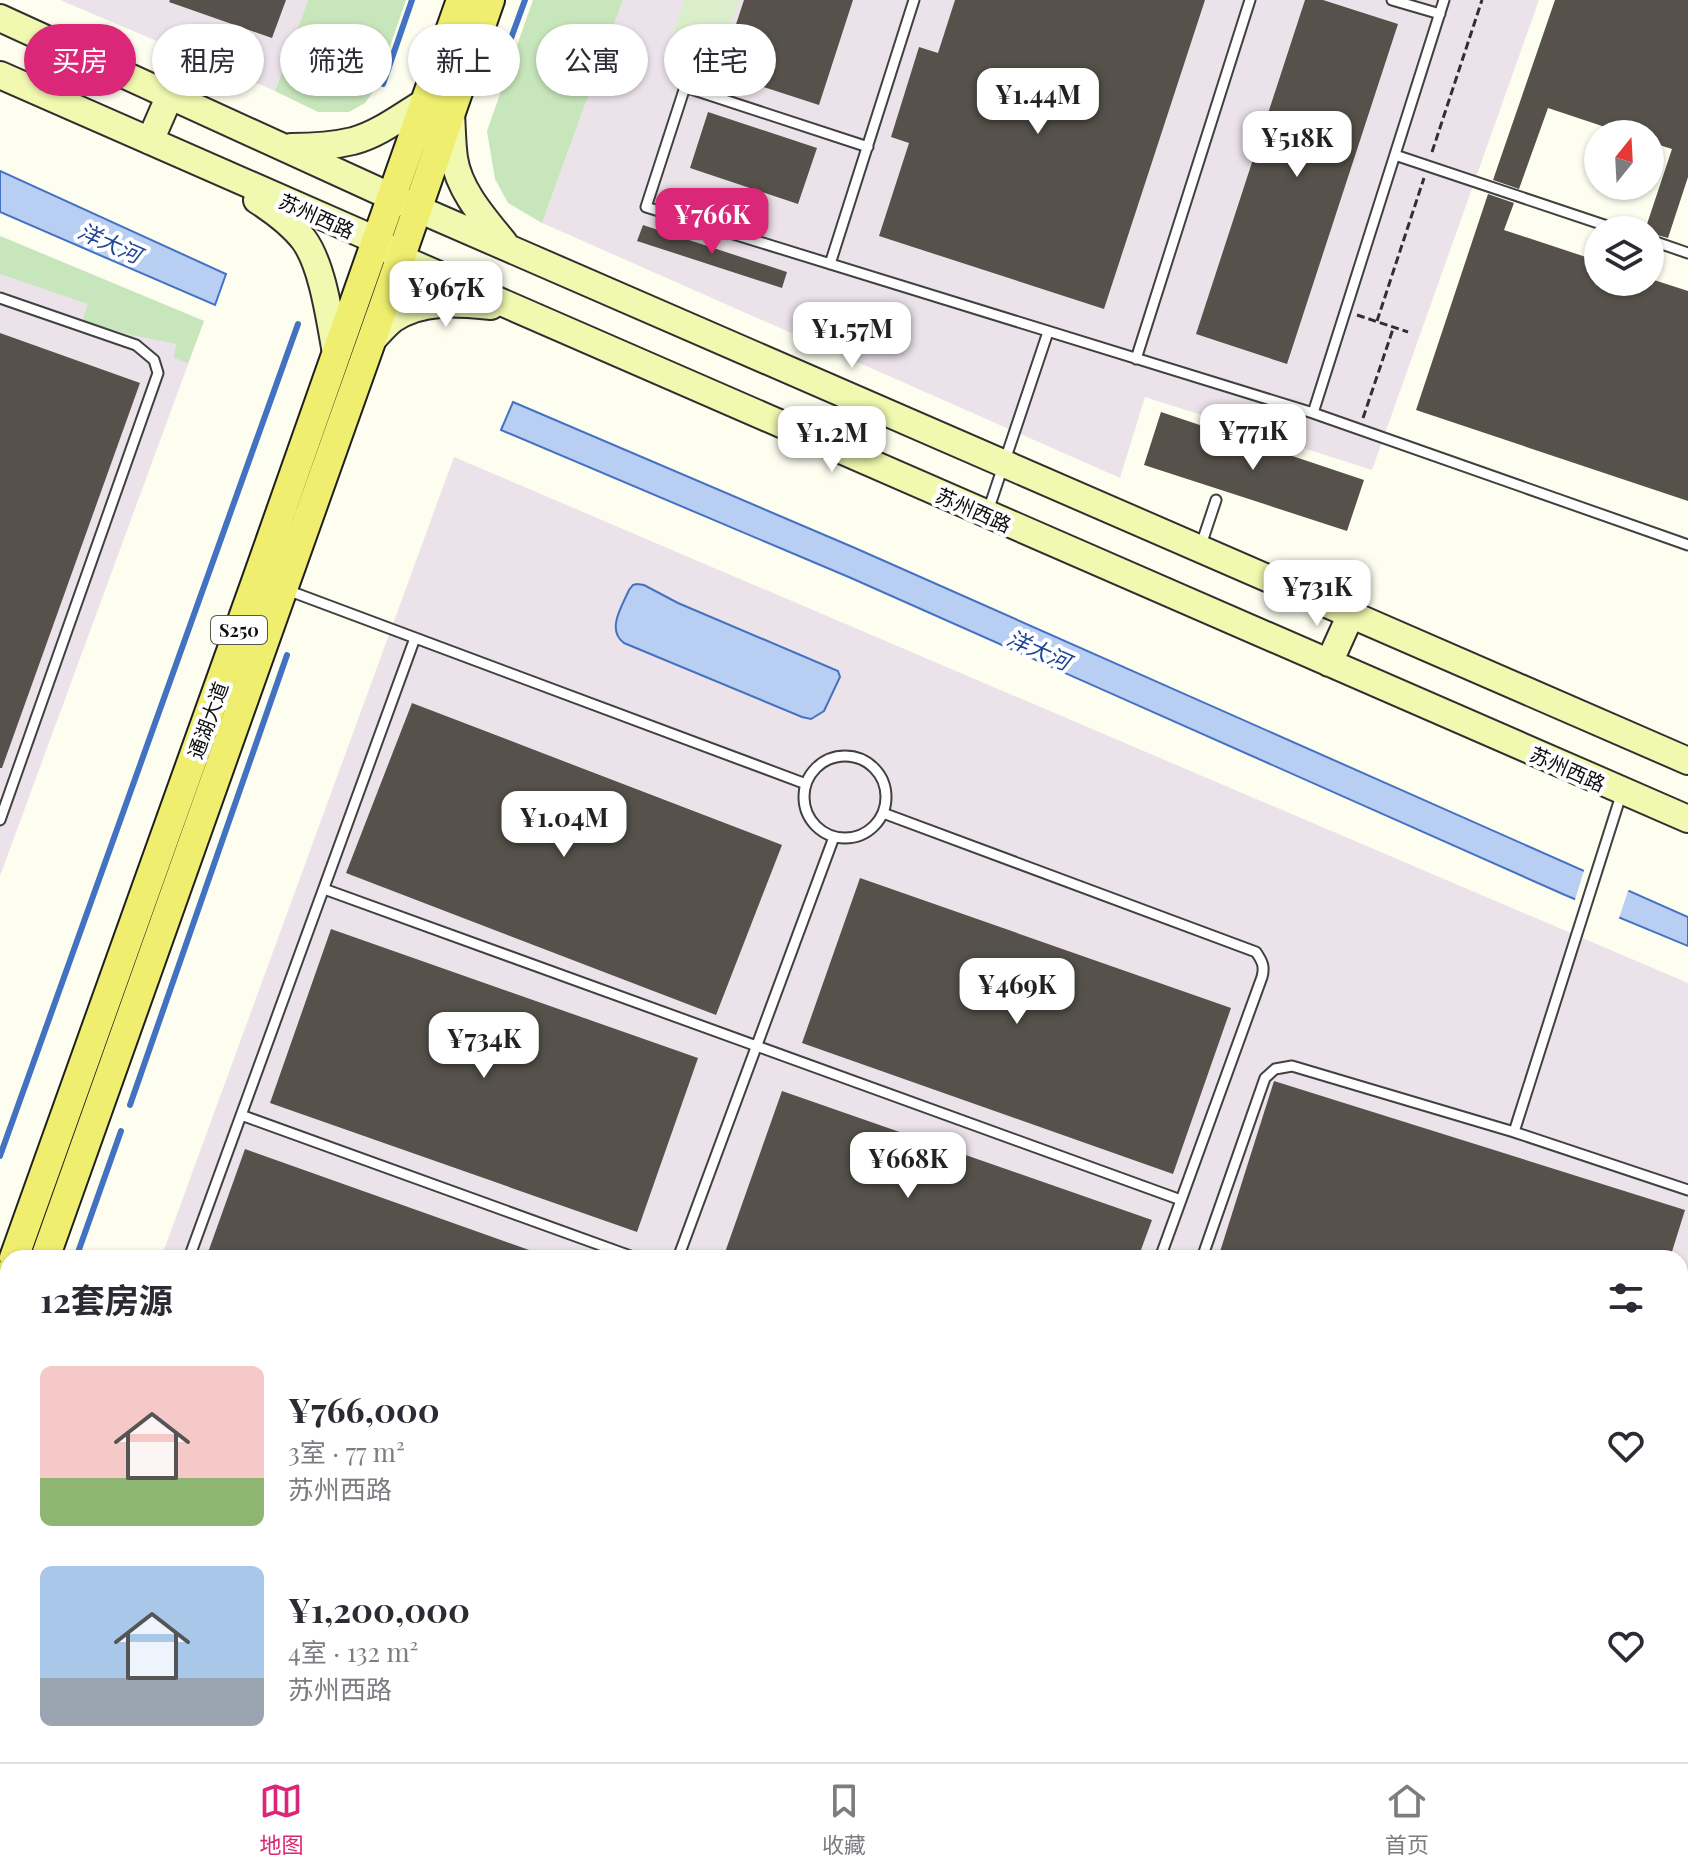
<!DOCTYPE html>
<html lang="zh">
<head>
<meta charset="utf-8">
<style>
  body { margin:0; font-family:"Playfair Display","Noto Sans SC",serif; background:#f2f2f3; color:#2b2b33; height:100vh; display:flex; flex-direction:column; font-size:30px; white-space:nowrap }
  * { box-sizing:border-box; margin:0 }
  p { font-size:26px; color:#7c7c81 }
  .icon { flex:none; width:44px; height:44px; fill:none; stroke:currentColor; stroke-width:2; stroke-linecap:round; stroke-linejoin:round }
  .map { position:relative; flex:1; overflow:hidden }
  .panel { position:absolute; left:0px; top:1250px; width:1688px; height:512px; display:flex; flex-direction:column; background:#fff; border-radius:24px 24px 0 0; box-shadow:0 2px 6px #0004 }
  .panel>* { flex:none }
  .hud { position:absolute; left:24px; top:24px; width:800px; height:72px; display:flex; gap:16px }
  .needle { width:52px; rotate:18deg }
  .controls { position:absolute; left:1584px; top:120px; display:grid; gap:16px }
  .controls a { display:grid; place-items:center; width:80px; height:80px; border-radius:50%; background:#fff; box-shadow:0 2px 6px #0004; font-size:40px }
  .price { position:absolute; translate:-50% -68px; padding:0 18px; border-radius:16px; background:#fff; color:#222; font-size:26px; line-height:52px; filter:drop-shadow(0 2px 4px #0008) }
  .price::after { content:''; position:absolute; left:50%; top:48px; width:24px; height:18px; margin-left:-12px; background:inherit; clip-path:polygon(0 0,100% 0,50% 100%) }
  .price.current { background:#db2777; color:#fff }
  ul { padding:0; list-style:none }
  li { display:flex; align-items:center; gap:24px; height:200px; padding:0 40px }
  li span { display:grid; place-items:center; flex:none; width:224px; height:160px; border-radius:12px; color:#555 }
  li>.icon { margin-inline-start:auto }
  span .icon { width:96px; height:96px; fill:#fffc; stroke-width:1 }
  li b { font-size:34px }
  h2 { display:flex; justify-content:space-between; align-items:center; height:96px; padding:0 40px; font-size:34px }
  .tag { padding:0 28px; border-radius:36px; background:#fff; box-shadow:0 2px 6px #0004; font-size:28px; line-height:72px }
  .tag.current { background:#db2777; color:#fff }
  .tab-bar { display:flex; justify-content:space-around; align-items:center; height:112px; border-top:2px solid #e1e1e2; background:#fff; font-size:22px; color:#7c7c81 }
  .tab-bar a { display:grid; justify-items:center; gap:4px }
  .tab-bar .current { color:#db2777 }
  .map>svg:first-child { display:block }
  .industrial { fill:#ece3ea }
  .green { fill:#c7e6bb }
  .pitch { fill:#daeecc }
  .water { fill:#b8cef2; stroke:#4472c3; stroke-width:2 }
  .pier { fill:#fdfeef }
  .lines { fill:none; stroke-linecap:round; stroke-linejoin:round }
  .stream { stroke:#4472c3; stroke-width:6 }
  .building { fill:#56524b }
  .lane-casing { stroke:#414141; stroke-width:13 }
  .secondary-casing { stroke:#303030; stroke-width:30 }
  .primary-casing { stroke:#1f1f1f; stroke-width:32 }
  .path { stroke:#303030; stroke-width:3; stroke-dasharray:8 4; stroke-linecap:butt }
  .lane { stroke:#fff; stroke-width:9 }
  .secondary { stroke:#f0f9af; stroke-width:26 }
  .primary { stroke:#efee6f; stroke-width:28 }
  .labels { text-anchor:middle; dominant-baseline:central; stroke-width:8; stroke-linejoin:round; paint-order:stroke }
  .shield { fill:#fff; stroke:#565656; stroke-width:2 }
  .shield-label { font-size:18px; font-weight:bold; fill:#0e0e0e }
  .street-label { font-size:20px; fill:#0e0e0e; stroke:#fff }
  .water-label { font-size:22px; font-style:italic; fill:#204697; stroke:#fff }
</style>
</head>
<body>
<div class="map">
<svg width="1688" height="1762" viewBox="0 0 1688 1762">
  <rect width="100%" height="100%" fill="#fdfeef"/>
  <path class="industrial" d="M 60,0 L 308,0 L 275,91 Z
    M 623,0 L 1539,0 L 1372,470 L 1145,397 L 1120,478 L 542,223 Z
    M 0,236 L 204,321 L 0,876 Z
    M 454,457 L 1688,983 L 1688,1591 L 1680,1615 L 1680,1258 L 161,1258 Z
    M 8,1670 L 8,1754 L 373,1754 L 394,1762 L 0,1762 L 0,1693 Z
    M 581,1754 L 1635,1754 L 1633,1762 L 601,1762 Z"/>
  <path class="green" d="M 308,0 L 406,0 L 376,87 L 365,103 L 349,112 L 318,112 L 275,91 Z
    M 533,0 L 623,0 L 542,223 L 508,203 L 495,179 L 487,131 Z
    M 0,236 L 204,321 L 188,363 L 174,358 L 176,344 L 132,335 L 82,321 L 88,304 L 0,274 Z"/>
  <path class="pitch" d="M 684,0 L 739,0 L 712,82 L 663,66 Z"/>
  <path class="water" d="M 0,171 L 226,274 L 215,305 L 0,212 Z
    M 513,402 L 855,548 L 1688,917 L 1688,946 L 1565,895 L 851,578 L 501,430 Z
    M 637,584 L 644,585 L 678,603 L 838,671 L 840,677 L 824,711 L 811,719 L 802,717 L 624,643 C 606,630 622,606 629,590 L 633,585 Z"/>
  <path class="pier" d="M 1585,867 L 1631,888 L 1628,891 L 1618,921 L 1574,903 Z"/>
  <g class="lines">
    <path class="stream" d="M 383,84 L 412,0
      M 494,85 L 525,0
      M 130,1105 L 287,655
      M 0,1156 L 298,324
      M 76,1258 L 121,1131
      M 5,1448 L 8,1441"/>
  </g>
  <path class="building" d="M 170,0 L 286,0 L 272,38 L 169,2 Z
    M 744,0 L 853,0 L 819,105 L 720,73 Z
    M 955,0 L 1205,0 L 1104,309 L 879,236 L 909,143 L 891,137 L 919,47 L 938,53 Z
    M 1305,0 L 1323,0 L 1398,24 L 1287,364 L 1196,334 Z
    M 1555,0 L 1688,0 L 1688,177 L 1668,238 L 1650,233 L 1650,230 L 1645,230 L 1672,149 L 1650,142 L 1650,134 L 1626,134 L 1548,108 L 1519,189 L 1493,180 Z
    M 708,112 L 817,148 L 798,204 L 690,168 Z
    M 1488,194 L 1514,203 L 1504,230 L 1598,261 L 1598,282 L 1650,282 L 1650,248 L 1663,252 L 1654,280 L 1688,291 L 1688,501 L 1416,410 Z
    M 643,225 L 787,272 L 782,288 L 637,241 Z
    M 0,333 L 140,383 L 2,768 L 0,768 Z
    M 1161,412 L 1364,480 L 1347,531 L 1144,465 Z
    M 412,703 L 782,845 L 716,1015 L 346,873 Z
    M 860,878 L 1231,1008 L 1173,1174 L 802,1043 Z
    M 331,929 L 698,1058 L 637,1232 L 270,1103 Z
    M 1274,1081 L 1685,1210 L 1670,1258 L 1218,1258 Z
    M 782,1091 L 1152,1220 L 1138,1258 L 723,1258 Z
    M 245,1149 L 546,1256 L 546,1258 L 206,1258 Z"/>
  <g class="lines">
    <g class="lane-casing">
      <path id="lane" d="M 1392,0 L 1440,14
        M 868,147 L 685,87 L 646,207 L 1313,413 L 1444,0
        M 1395,155 L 1619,230
        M 1650,240 L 1688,253
        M 830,264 L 914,0
        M 0,298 L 136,345 L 154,360 L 158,373 L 0,820
        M 1136,359 L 1250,0
        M 1313,413 L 1688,545
        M 988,511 L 1048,332
        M 1201,545 L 1216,500
        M 287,590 L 806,784
        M804 797a41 41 0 1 1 82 0a41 41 0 1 1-82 0Z
        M 883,813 L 1256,952 C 1262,961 1265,966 1262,977 L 1160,1258
        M 324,889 L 1181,1200
        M 241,1115 L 636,1258
        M 1514,1132 L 1622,792
        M 189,1258 L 415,638
        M 678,1258 L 834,837
        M 1202,1258 L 1265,1078 L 1275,1069 L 1292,1066 L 1514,1132 L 1688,1190
        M 1680,1312 L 1688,1287
        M 45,1754 L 69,1762
        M 814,1754 L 836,1762
        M 1528,1754 L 1552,1762
        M 3,1762 L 8,1747
        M 976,1762 L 979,1754
        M 1011,1762 L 1014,1754
        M 1319,1762 L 1322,1754
        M 1622,1762 L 1625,1754"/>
    </g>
    <g class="secondary-casing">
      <path id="secondary" d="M 0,18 L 416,208 L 1688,761
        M 0,75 L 376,240 L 400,258 L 1688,819
        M 451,114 C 452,129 452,144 454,158 C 459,191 485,219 505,244
        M 150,141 L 170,95
        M 291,147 C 312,147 332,146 353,141 C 379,134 402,116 425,102
        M 257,200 C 274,211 291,223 304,240 C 323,266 330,321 336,353
        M 371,341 C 378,334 385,325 393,319 C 422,299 459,303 491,306
        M 1329,663 L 1351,614
        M 0,1570 L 8,1573
        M 472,1754 L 492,1762"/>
    </g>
    <g class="primary-casing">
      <path id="primary" d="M 14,1258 L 257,579 L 461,0
        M 45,1258 L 384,305 L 490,0
        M 0,1297 L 8,1274
        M 0,1382 L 8,1360"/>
    </g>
    <path class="path" d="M 1432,152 L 1482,0
      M 1357,315 L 1408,332
      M 1377,321 L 1424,178
      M 1363,418 L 1394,326"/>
    <use href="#lane" class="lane"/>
    <use href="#secondary" class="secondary"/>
    <use href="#primary" class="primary"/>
  </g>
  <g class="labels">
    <rect class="shield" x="211" y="616" width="56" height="28" rx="6"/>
    <g class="shield-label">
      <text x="239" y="630">S250</text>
    </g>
    <g class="street-label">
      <text transform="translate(317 215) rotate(24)">苏州西路</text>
      <text transform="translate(974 509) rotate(24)">苏州西路</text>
      <text transform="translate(207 720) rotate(-70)">通湖大道</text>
      <text transform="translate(1568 768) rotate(24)">苏州西路</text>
    </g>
    <g class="water-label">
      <text transform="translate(110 242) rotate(24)">洋大河</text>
      <text transform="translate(1039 649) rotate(24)">洋大河</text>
    </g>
  </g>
</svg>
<div class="controls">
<a><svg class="needle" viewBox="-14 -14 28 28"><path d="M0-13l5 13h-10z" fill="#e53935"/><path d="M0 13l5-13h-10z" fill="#7c7c81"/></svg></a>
<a><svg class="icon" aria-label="layers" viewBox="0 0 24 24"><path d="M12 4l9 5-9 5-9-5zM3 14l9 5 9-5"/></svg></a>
</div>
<b class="price" style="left:1038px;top:136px">¥1.44M</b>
<b class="price" style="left:1297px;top:179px">¥518K</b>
<b class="price current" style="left:712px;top:256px">¥766K</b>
<b class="price" style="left:446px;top:329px">¥967K</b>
<b class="price" style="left:852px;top:370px">¥1.57M</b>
<b class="price" style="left:1253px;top:472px">¥771K</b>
<b class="price" style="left:832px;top:474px">¥1.2M</b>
<b class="price" style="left:1317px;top:628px">¥731K</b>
<b class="price" style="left:564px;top:859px">¥1.04M</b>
<b class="price" style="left:1017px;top:1026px">¥469K</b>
<b class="price" style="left:484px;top:1080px">¥734K</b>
<b class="price" style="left:908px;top:1200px">¥668K</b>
<div class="hud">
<a class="tag current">买房</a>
<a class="tag">租房</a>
<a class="tag">筛选</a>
<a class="tag">新上</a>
<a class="tag">公寓</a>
<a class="tag">住宅</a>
</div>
<section class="panel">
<h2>12套房源<svg class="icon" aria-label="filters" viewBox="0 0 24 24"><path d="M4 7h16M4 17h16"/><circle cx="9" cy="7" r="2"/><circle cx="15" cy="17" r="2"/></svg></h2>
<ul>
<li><span style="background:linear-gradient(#f6c9c9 70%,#8fb573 0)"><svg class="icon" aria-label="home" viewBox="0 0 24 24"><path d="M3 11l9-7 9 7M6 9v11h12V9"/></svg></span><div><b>¥766,000</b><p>3室 · 77 m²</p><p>苏州西路</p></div><svg class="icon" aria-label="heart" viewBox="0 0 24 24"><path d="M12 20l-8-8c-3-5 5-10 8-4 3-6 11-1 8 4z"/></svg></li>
<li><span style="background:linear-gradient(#a9c7e8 70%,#9aa5b1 0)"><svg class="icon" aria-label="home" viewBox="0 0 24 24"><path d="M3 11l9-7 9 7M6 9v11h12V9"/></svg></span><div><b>¥1,200,000</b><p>4室 · 132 m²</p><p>苏州西路</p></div><svg class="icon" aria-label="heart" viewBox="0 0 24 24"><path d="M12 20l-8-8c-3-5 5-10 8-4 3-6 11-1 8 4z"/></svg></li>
</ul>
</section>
</div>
<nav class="tab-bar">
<a class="current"><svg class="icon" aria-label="map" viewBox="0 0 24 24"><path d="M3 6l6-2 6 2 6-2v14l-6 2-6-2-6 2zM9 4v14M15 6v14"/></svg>地图</a>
<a><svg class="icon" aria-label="saved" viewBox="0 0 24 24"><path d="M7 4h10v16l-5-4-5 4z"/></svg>收藏</a>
<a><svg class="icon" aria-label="home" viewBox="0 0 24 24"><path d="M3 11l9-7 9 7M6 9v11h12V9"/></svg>首页</a>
</nav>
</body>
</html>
